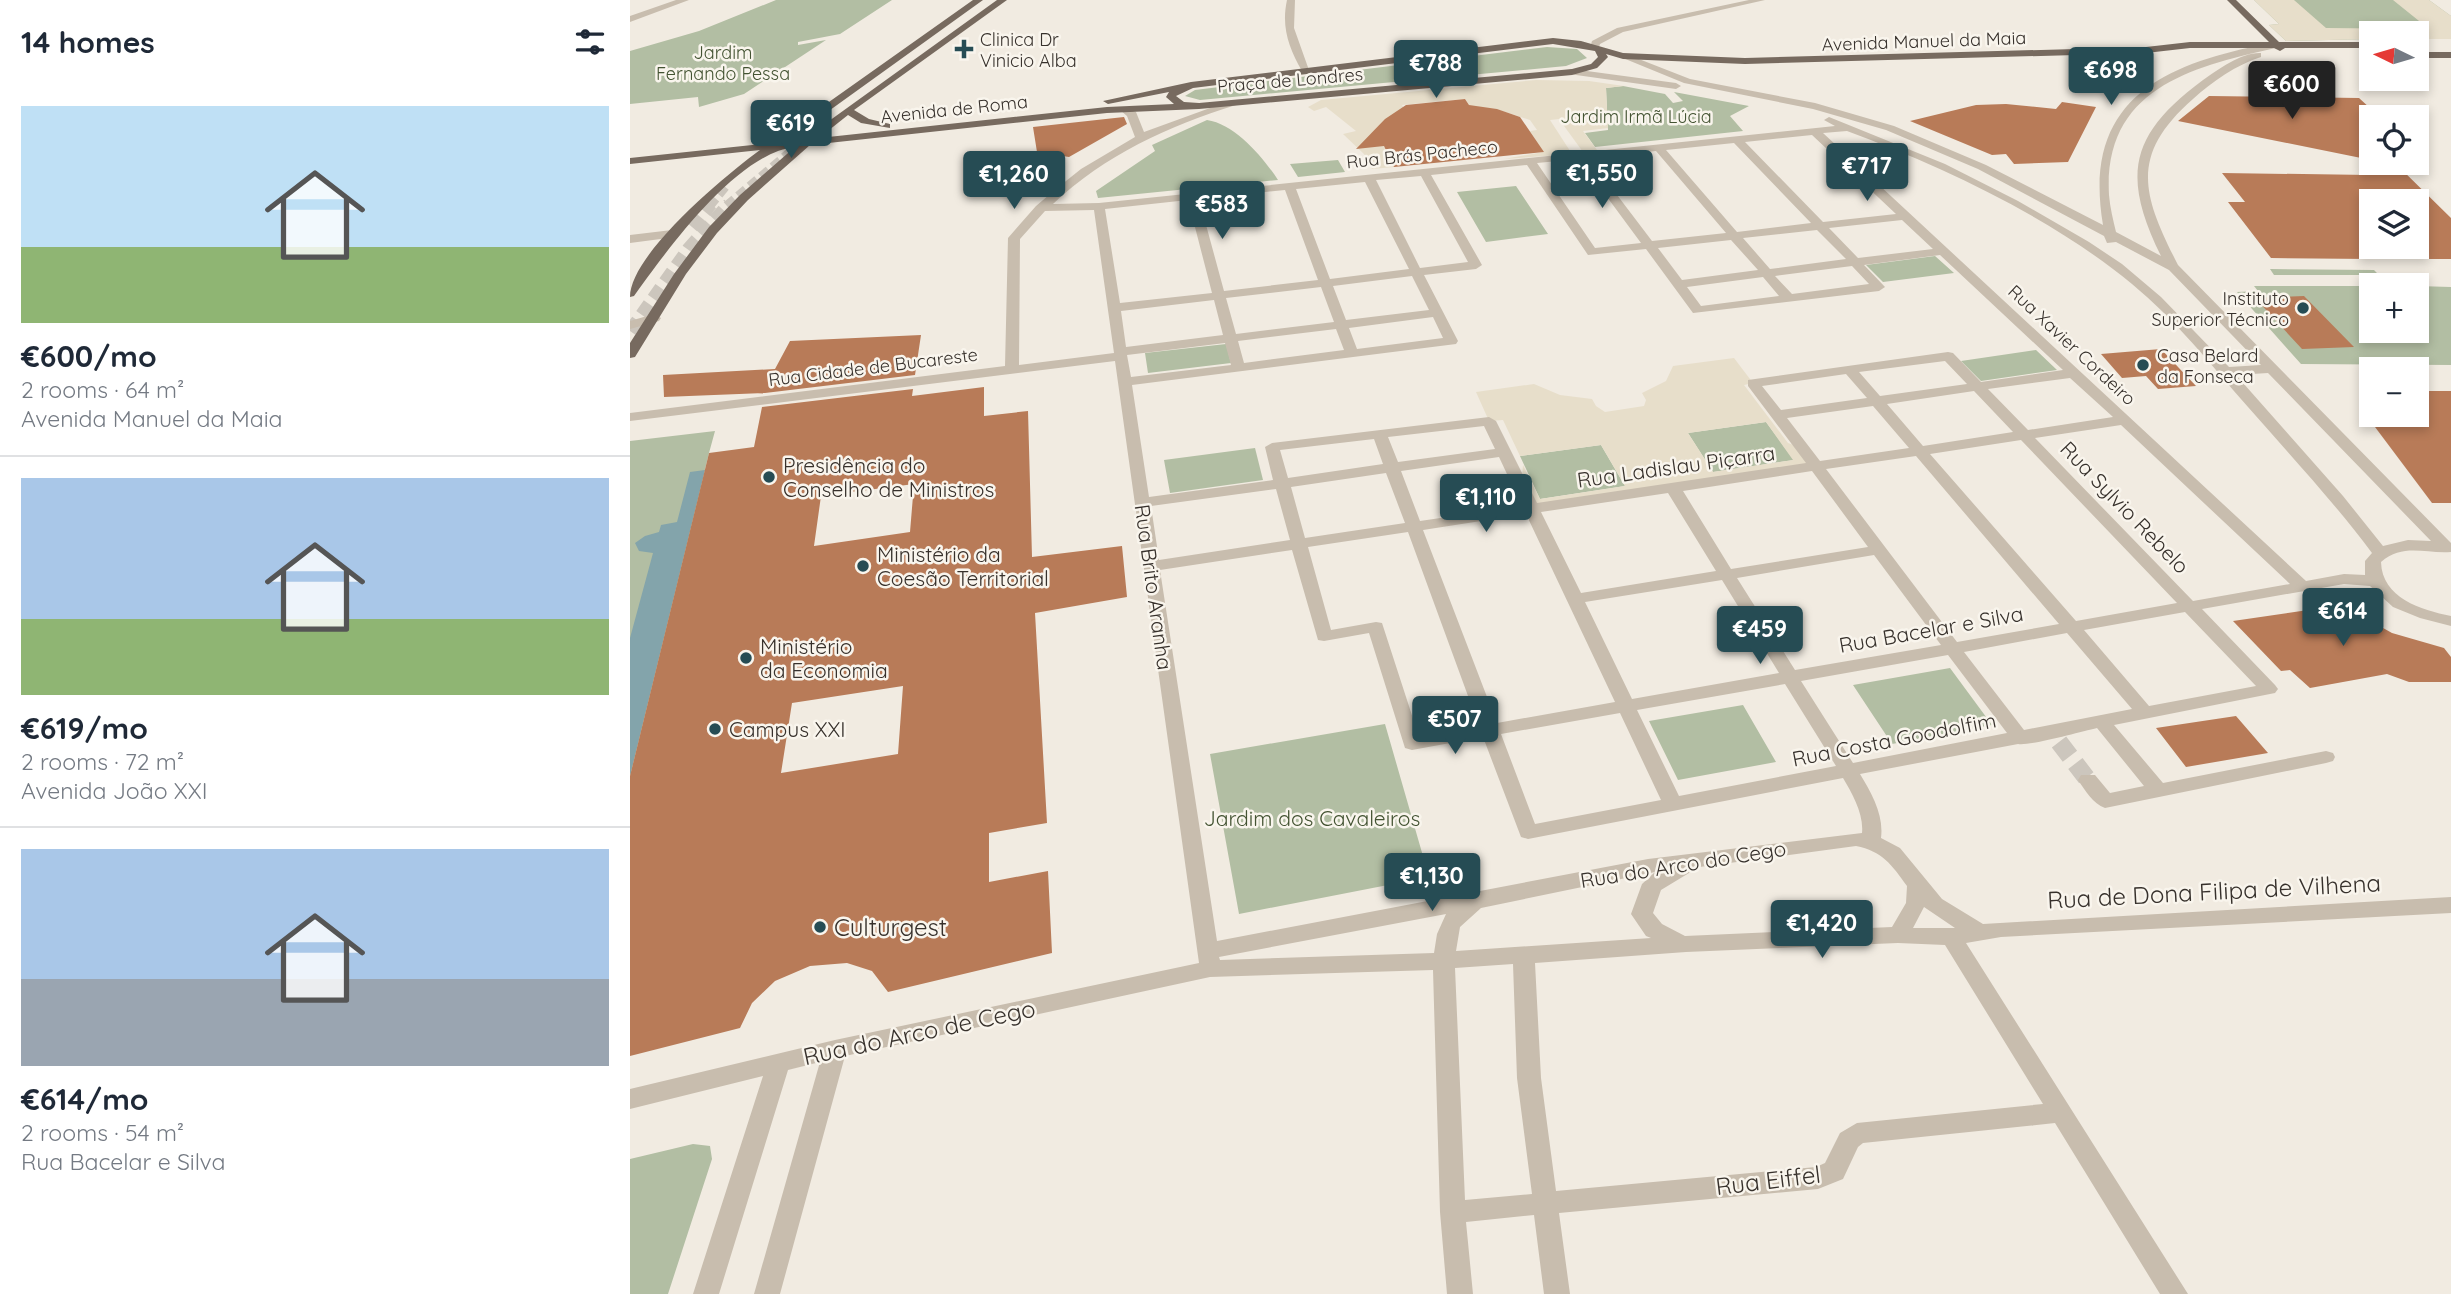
<!DOCTYPE html>
<html lang="en">
<head>
<meta charset="utf-8">
<style>
  body { margin:0; font-family:Quicksand,sans-serif; background:#f2f2f3; color:#1f2937; height:100vh; display:flex; flex-direction:column; font-size:26px; white-space:nowrap }
  * { box-sizing:border-box; margin:0 }
  p { font-size:23px; color:#747a83 }
  .icon { flex:none; width:38px; height:38px; fill:none; stroke:currentColor; stroke-width:2; stroke-linecap:round; stroke-linejoin:round }
  .map { position:relative; flex:1; overflow:hidden }
  .sheet { display:flex; flex-direction:column; background:#fff; width:630px }
  .sheet>* { flex:none }
  .needle { width:46px; rotate:275deg }
  .fabs { position:absolute; left:1729px; top:21px; display:grid; gap:14px }
  .fabs a { display:grid; place-items:center; width:70px; height:70px; border-radius:0px; background:#fff; box-shadow:0 4px 10px #0003; font-size:35px }
  .price { position:absolute; translate:-50% -60px; padding:0 16px; border-radius:7px; background:#264c54; color:#fff; font-size:23px; line-height:46px; filter:drop-shadow(0 2px 4px #0008) }
  .price::after { content:''; position:absolute; left:50%; top:42px; width:21px; height:16px; margin-left:-10px; background:inherit; clip-path:polygon(0 0,100% 0,50% 100%) }
  .price.current { background:#222; color:#fff }
  ul { padding:0; list-style:none }
  li { display:grid; align-content:center; gap:14px; height:371px; padding:0 21px }
  li+li { border-top:2px solid #e0e1e3 }
  li span { display:grid; place-items:center; height:217px; border-radius:0px; color:#555 }
  li>.icon { margin-inline-start:auto }
  span .icon { width:126px; height:126px; fill:#fffc; stroke-width:1 }
  li b { font-size:30px }
  h2 { display:flex; justify-content:space-between; align-items:center; height:84px; padding:0 21px; font-size:30px }
  main { display:flex; flex:1; min-height:0 }
  .map>svg:first-child { display:block }
  .green { fill:#b2bea3 }
  .plaza { fill:#e7deca; fill-rule:evenodd }
  .water { fill:#83a4ab }
  .building { fill:#b87b58; fill-rule:evenodd }
  .lines { fill:none; stroke-linecap:round; stroke-linejoin:round }
  .minor-tunnel { stroke:#ccc6bd; stroke-width:18; stroke-dasharray:18 9; stroke-linecap:butt }
  .major-tunnel-far1 { stroke:#ccc6bd; stroke-width:10; stroke-dasharray:10 5; stroke-linecap:butt }
  .major-tunnel { stroke:#ccc6bd; stroke-width:13; stroke-dasharray:13 7; stroke-linecap:butt }
  .minor { fill:#c8bdae; fill-rule:evenodd }
  .major { fill:#776a5f; fill-rule:evenodd }
  .poi-dot { fill:#264c54; stroke:#f9f5ed; stroke-width:2.5 }
  .labels { text-anchor:middle; dominant-baseline:central; stroke-width:5; stroke-linejoin:round; paint-order:stroke }
  .far-poi-label { font-size:18px; fill:#37312c; stroke:#f9f5ed; text-anchor:start }
  .far-street-label { font-size:18px; fill:#37312c; stroke:#f9f5ed }
  .far-park-label { font-size:18px; fill:#435332; stroke:#f9f5ed }
  .poi-label { font-size:21px; fill:#37312c; stroke:#f9f5ed; text-anchor:start }
  .street-label { font-size:21px; fill:#37312c; stroke:#f9f5ed }
  .park-label { font-size:21px; fill:#435332; stroke:#f9f5ed }
  .near-street-label { font-size:24px; fill:#37312c; stroke:#f9f5ed }
  .near-poi-label { font-size:24px; fill:#37312c; stroke:#f9f5ed; text-anchor:start }
</style>
</head>
<body>
<main>
<section class="sheet">
<h2>14 homes<svg class="icon" aria-label="filters" viewBox="0 0 24 24"><path d="M4 7h16M4 17h16"/><circle cx="9" cy="7" r="2"/><circle cx="15" cy="17" r="2"/></svg></h2>
<ul>
<li><span style="background:linear-gradient(#bfe0f5 65%,#8fb573 0)"><svg class="icon" aria-label="home" viewBox="0 0 24 24"><path d="M3 11l9-7 9 7M6 9v11h12V9"/></svg></span><div><b>€600/mo</b><p>2 rooms · 64 m²</p><p>Avenida Manuel da Maia</p></div></li>
<li><span style="background:linear-gradient(#a9c7e8 65%,#8fb573 0)"><svg class="icon" aria-label="home" viewBox="0 0 24 24"><path d="M3 11l9-7 9 7M6 9v11h12V9"/></svg></span><div><b>€619/mo</b><p>2 rooms · 72 m²</p><p>Avenida João XXI</p></div></li>
<li><span style="background:linear-gradient(#a9c7e8 60%,#9aa5b1 0)"><svg class="icon" aria-label="home" viewBox="0 0 24 24"><path d="M3 11l9-7 9 7M6 9v11h12V9"/></svg></span><div><b>€614/mo</b><p>2 rooms · 54 m²</p><p>Rua Bacelar e Silva</p></div></li>
</ul>
</section>
<div class="map">
<svg width="1821" height="1294" viewBox="0 0 1821 1294">
  <rect width="100%" height="100%" fill="#f1ebe1"/>
  <path class="green" d="M 146,0 L 262,0 L 210,34 L 168,42 L 168,45 L 196,40 L 114,94 L 69,107 L 68,97 L 0,104 L 0,51 L 69,31 Z
    M 1624,0 L 1799,0 L 1821,16 L 1821,39 L 1787,39 L 1787,33 L 1741,33 L 1741,39 L 1656,41 L 1639,25 L 1649,24 Z
    M 917,47 L 947,49 L 957,58 L 936,66 L 570,100 L 555,96 L 565,90 Z
    M 993,86 L 1035,94 L 1043,103 L 1053,101 L 1044,92 L 1119,106 L 1100,116 L 1113,131 L 965,147 L 955,133 L 978,130 L 976,88 Z
    M 577,120 C 605,124 633,157 648,180 L 468,198 L 466,191 L 525,151 L 522,145 Z
    M 708,160 L 715,172 L 668,177 L 660,164 Z
    M 886,186 L 918,234 L 856,242 L 827,192 Z
    M 1305,256 L 1324,273 L 1253,282 L 1236,265 Z
    M 1640,269 L 1744,270 L 1749,275 L 1644,275 Z
    M 1624,286 L 1741,286 L 1741,331 L 1787,331 L 1787,286 L 1821,287 L 1821,365 L 1671,364 L 1607,292 L 1628,291 Z
    M 596,344 L 601,363 L 518,373 L 515,353 Z
    M 1406,350 L 1427,370 L 1351,381 L 1331,361 Z
    M 1136,422 L 1164,460 L 1083,472 L 1058,433 Z
    M 85,431 L 79,453 L 0,776 L 0,441 Z
    M 971,445 L 995,486 L 910,499 L 890,456 Z
    M 625,448 L 633,480 L 540,493 L 534,460 Z
    M 1320,668 L 1362,725 L 1262,744 L 1223,685 Z
    M 1113,705 L 1146,762 L 1048,780 L 1019,721 Z
    M 755,724 L 799,877 L 609,914 L 580,754 Z
    M 63,1144 L 80,1146 L 82,1159 L 38,1294 L 0,1294 L 0,1159 Z"/>
  <path class="plaza" d="M 1624,0 L 1664,0 L 1696,28 L 1799,29 L 1763,0 L 1799,0 L 1821,16 L 1821,39 L 1787,39 L 1787,33 L 1741,33 L 1741,39 L 1656,41 L 1639,25 L 1649,24 Z
    M 906,80 L 959,81 L 994,86 L 976,88 L 978,128 L 953,131 L 967,150 L 953,152 L 929,119 L 920,120 L 942,154 L 874,159 L 913,152 L 900,131 L 907,130 L 900,120 L 866,109 L 840,106 L 835,99 L 772,105 L 776,112 L 754,146 L 764,167 L 742,169 L 734,154 L 713,134 L 726,131 L 696,107 L 684,111 L 678,107 L 691,100 Z
    M 1104,358 L 1123,383 L 1114,385 L 1158,443 L 1172,448 L 1183,463 L 905,506 L 892,477 L 893,465 L 910,499 L 995,486 L 971,445 L 890,456 L 873,420 L 859,421 L 846,392 L 904,384 L 930,395 L 962,399 L 966,406 L 975,412 L 1014,406 L 1016,400 L 1012,393 L 1036,381 L 1043,366 ZM 1136,422 L 1163,460 L 1083,472 L 1058,433 Z"/>
  <path class="water" d="M 75,470 L 0,776 L 0,638 L 23,553 L 9,551 L 5,543 L 15,536 L 29,532 L 31,525 L 47,522 L 60,472 Z"/>
  <path class="building" d="M 1579,96 L 1729,98 L 1741,109 L 1741,160 L 1548,121 Z
    M 835,99 L 839,105 L 867,109 L 890,117 L 914,152 L 764,167 L 754,146 L 726,149 L 755,119 L 776,105 Z
    M 1432,102 L 1466,107 L 1438,162 L 1384,164 L 1376,154 L 1362,155 L 1280,121 L 1346,105 L 1376,104 L 1426,109 Z
    M 494,117 L 497,124 L 439,157 L 407,152 L 403,127 Z
    M 1740,163 L 1765,163 L 1821,218 L 1821,259 L 1787,259 L 1787,201 L 1741,201 L 1741,259 L 1641,258 L 1598,202 L 1615,202 L 1592,173 L 1739,175 Z
    M 1674,296 L 1724,347 L 1672,349 L 1625,298 Z
    M 291,335 L 285,375 L 135,393 L 34,397 L 33,375 L 145,369 L 160,341 Z
    M 1531,349 L 1566,386 L 1528,389 L 1516,376 L 1492,378 L 1471,354 Z
    M 354,387 L 354,416 L 398,411 L 402,557 L 492,546 L 497,597 L 405,613 L 417,823 L 359,833 L 359,882 L 418,871 L 422,953 L 258,992 L 242,971 L 217,963 L 180,966 L 145,981 L 122,1003 L 110,1028 L 0,1056 L 0,776 L 79,453 L 124,447 L 132,407 L 283,389 L 282,396 ZM 284,484 L 280,532 L 184,546 L 191,496 ZM 273,686 L 268,754 L 151,773 L 162,703 Z
    M 1787,391 L 1821,391 L 1821,503 L 1802,503 L 1736,415 L 1787,415 Z
    M 1712,605 L 1762,633 L 1814,648 L 1821,657 L 1821,682 L 1779,682 L 1757,674 L 1680,688 L 1660,670 L 1651,671 L 1603,621 Z
    M 1606,716 L 1638,753 L 1556,767 L 1526,728 Z"/>
  <g class="lines">
    <path class="minor-tunnel" d="M 1429,742 L 1458,780"/>
    <path class="major-tunnel-far1" d="M 79,206 L 97,184
      M 97,206 L 181,135"/>
    <path class="major-tunnel" d="M 62,227 L 81,204
      M 0,331 L 59,248 L 99,204"/>
    <path class="minor" d="M 46,0 L 59,0 L 0,22 L 0,16 Z
      M 657,0 L 665,0 L 664,28 L 680,73 L 672,71 C 659,48 651,27 657,0 Z
      M 1119,0 L 1135,0 L 993,32 L 970,44 L 968,50 L 960,48 L 962,41 L 987,28 Z
      M 1647,42 L 1652,45 L 1650,47 C 1566,66 1473,86 1479,195 C 1480,207 1483,220 1486,232 L 1531,256 C 1491,175 1500,134 1573,80 C 1589,69 1612,52 1631,53 L 1631,57 C 1606,65 1583,81 1563,99 C 1498,156 1513,196 1548,265 L 1821,543 L 1821,552 C 1795,554 1773,543 1751,562 C 1752,598 1791,610 1821,616 L 1821,626 L 1790,618 L 1763,607 L 1740,586 L 1714,584 L 1572,609 L 1645,685 L 1648,689 L 1645,693 L 1484,725 L 1533,783 L 1696,751 L 1703,753 L 1705,757 L 1703,761 L 1696,763 L 1475,808 C 1463,804 1455,790 1448,780 L 1451,775 L 1465,775 L 1480,793 L 1514,786 L 1467,728 C 1449,732 1401,746 1388,744 L 1230,774 C 1242,794 1254,815 1251,838 L 1270,848 L 1312,899 L 1353,924 L 1821,897 L 1821,913 L 1371,937 L 1336,943 L 1558,1294 L 1530,1294 L 1425,1123 L 1233,1143 L 1228,1147 L 1213,1179 L 1188,1189 L 929,1213 L 940,1294 L 914,1294 L 904,1215 L 836,1222 L 843,1294 L 817,1294 L 810,1212 L 803,970 L 580,977 L 215,1056 L 150,1294 L 124,1294 L 190,1062 L 158,1070 L 89,1294 L 63,1294 L 133,1076 L 0,1109 L 0,1089 L 205,1040 L 569,963 L 485,361 L 0,421 L 0,413 L 375,366 L 378,238 L 406,206 L 426,189 L 451,169 L 505,137 L 497,116 L 490,110 L 491,108 L 506,112 L 514,132 L 602,100 L 607,103 L 606,105 C 538,126 475,155 423,204 L 469,203 L 1205,126 L 1194,120 L 1199,117 L 1315,164 L 1388,201 L 1459,242 L 1492,264 L 1531,297 L 1599,367 L 1631,365 L 1539,270 L 1486,242 L 1477,243 L 1474,236 L 1348,169 L 1256,130 L 1183,109 L 1054,83 L 988,56 L 996,54 L 1060,79 L 1185,103 L 1264,126 L 1356,165 L 1473,225 C 1451,96 1538,62 1647,42 ZM 1217,131 C 1314,167 1422,218 1502,284 C 1546,320 1581,365 1618,407 C 1660,455 1704,502 1742,553 L 1735,561 L 1735,575 L 1714,574 L 1676,581 L 1193,133 ZM 1182,135 L 1266,214 L 1193,222 L 1115,142 ZM 1104,143 L 1181,223 L 1107,232 L 1036,150 ZM 1026,151 L 1096,233 L 1022,241 L 959,158 ZM 949,159 L 1011,243 L 965,248 L 907,163 ZM 897,165 L 958,255 L 1016,249 L 1063,313 L 1249,291 L 1255,287 L 1234,265 L 1310,255 L 1433,370 L 1351,382 L 1323,353 L 1318,352 L 1118,380 L 1118,386 L 1176,463 L 907,503 L 866,421 L 859,417 L 642,443 L 635,447 L 643,480 L 519,497 L 502,385 L 826,344 L 828,341 L 794,275 L 846,269 L 852,265 L 801,175 ZM 791,176 L 838,262 L 790,268 L 746,180 ZM 735,182 L 779,269 L 700,279 L 666,189 ZM 655,190 L 688,280 L 594,291 L 569,199 ZM 558,200 L 582,293 L 490,303 L 475,209 ZM 464,210 L 484,353 L 389,365 L 390,239 L 415,211 ZM 1272,220 L 1303,249 L 1228,258 L 1199,228 ZM 1187,230 L 1216,259 L 1140,269 L 1113,238 ZM 1101,240 L 1128,270 L 1052,280 L 1028,248 ZM 1222,266 L 1239,284 L 1162,294 L 1145,276 ZM 782,276 L 799,310 L 716,320 L 703,286 ZM 1133,277 L 1149,296 L 1071,306 L 1057,287 ZM 691,287 L 704,322 L 606,334 L 596,298 ZM 584,300 L 593,335 L 496,347 L 491,311 ZM 803,317 L 813,338 L 727,349 L 719,328 ZM 706,329 L 714,350 L 614,363 L 608,341 ZM 595,343 L 601,365 L 501,377 L 497,355 ZM 1315,361 L 1337,384 L 1250,396 L 1229,372 ZM 1638,373 L 1801,541 L 1778,540 L 1753,546 L 1713,496 L 1606,375 ZM 1216,374 L 1237,398 L 1151,410 L 1132,386 ZM 1440,378 L 1483,417 L 1398,430 L 1358,389 ZM 1344,391 L 1383,432 L 1293,446 L 1257,404 ZM 1243,406 L 1279,448 L 1190,461 L 1157,418 ZM 1491,425 L 1660,584 L 1563,601 L 1405,438 ZM 854,426 L 865,449 L 768,462 L 758,437 ZM 744,439 L 753,464 L 658,478 L 650,450 ZM 1391,440 L 1547,603 L 1446,621 L 1300,454 ZM 1286,456 L 1429,624 L 1327,642 L 1196,469 ZM 869,457 L 892,506 L 790,521 L 771,471 ZM 1182,471 L 1238,547 L 1101,569 L 1053,491 ZM 756,473 L 775,523 L 675,538 L 661,487 ZM 646,489 L 660,540 L 529,560 L 521,506 ZM 1038,493 L 1086,571 L 951,593 L 911,512 ZM 896,514 L 985,702 L 867,723 L 793,530 ZM 778,532 L 849,726 L 789,737 L 752,623 L 746,622 L 701,630 L 678,547 ZM 662,550 L 688,640 L 694,641 L 739,633 L 775,748 L 782,750 L 853,737 L 891,837 L 898,839 L 1213,778 C 1222,793 1234,814 1232,833 L 1018,859 L 587,941 L 530,570 ZM 1244,555 L 1311,645 L 1165,670 L 1107,578 ZM 1092,580 L 1149,673 L 1002,699 L 955,602 ZM 1555,612 L 1626,686 L 1519,706 L 1454,630 ZM 1437,633 L 1502,709 L 1394,730 L 1334,652 ZM 1318,655 L 1377,733 L 1223,763 L 1171,681 ZM 1155,684 L 1206,766 L 1049,796 L 1007,710 ZM 990,713 L 1031,800 L 905,824 L 871,734 ZM 1226,846 C 1252,851 1262,865 1277,886 L 1276,903 L 1262,927 L 1055,936 L 1032,924 L 1023,913 L 1031,890 L 1059,873 L 1062,868 ZM 1025,872 L 1012,884 L 1001,914 L 1016,936 L 1021,938 L 826,951 L 830,927 L 851,908 ZM 1294,907 L 1325,928 L 1283,928 ZM 816,914 L 807,934 L 804,953 L 590,960 L 589,957 ZM 1268,943 L 1315,945 L 1413,1104 L 1227,1123 L 1210,1133 L 1195,1163 L 1186,1167 L 926,1191 L 911,1078 L 905,963 L 1056,952 ZM 883,964 L 887,1078 L 902,1194 L 835,1200 L 825,968 Z
      M 942,69 L 1046,83 L 1051,86 L 1046,89 L 939,74 L 939,70 Z
      M 42,230 L 46,231 L 46,237 L 0,243 L 0,235 Z
      M 24,314 L 31,318 L 29,321 L 0,329 L 0,321 Z"/>
    <path class="major" d="M 343,0 L 353,0 L 157,141 L 174,139 L 367,0 L 377,0 L 224,110 L 239,119 L 260,124 L 260,128 L 231,123 L 218,115 L 189,138 L 477,107 L 544,104 L 536,97 L 539,92 L 478,104 L 473,101 L 561,82 L 923,38 L 951,41 L 993,53 L 1115,58 L 1516,47 L 1560,42 L 1639,42 L 1597,0 L 1606,0 L 1649,42 L 1741,42 L 1741,48 L 1655,48 L 1650,51 L 1644,48 L 1560,48 L 1516,53 L 1115,64 L 993,59 L 976,54 L 978,57 L 967,68 L 942,75 L 569,109 L 477,113 L 180,145 L 118,200 L 87,233 L 56,274 L 5,357 L 0,358 L 0,343 L 44,274 L 79,227 L 110,195 L 165,147 C 107,153 37,250 4,296 L 0,297 C 0,254 96,175 130,150 L 0,164 L 0,158 L 141,143 ZM 923,44 L 965,51 L 968,57 L 961,64 L 942,69 L 569,103 L 554,102 L 546,96 L 563,88 Z
      M 1787,52 L 1821,52 L 1821,58 L 1787,58 Z"/>
  </g>
  <g class="poi-dot">
    <path d="M330.5 38.5h7v7h7v7h-7v7h-7v-7h-7v-7h7z"/>
    <circle cx="1673" cy="308" r="7"/>
    <circle cx="1513" cy="365" r="7"/>
    <circle cx="139" cy="477" r="7"/>
    <circle cx="233" cy="566" r="7"/>
    <circle cx="116" cy="658" r="7"/>
    <circle cx="85" cy="729" r="7"/>
    <circle cx="190" cy="927" r="7"/>
  </g>
  <g class="labels">
    <g class="far-poi-label">
      <text x="350" y="39">Clinica Dr<tspan x="350" dy="21">Vinicio Alba</tspan></text>
      <text x="1659" y="298" text-anchor="end">Instituto<tspan x="1659" dy="21">Superior Técnico</tspan></text>
      <text x="1527" y="355">Casa Belard<tspan x="1527" dy="21">da Fonseca</tspan></text>
    </g>
    <g class="far-street-label">
      <text transform="translate(1294 41) rotate(-2)">Avenida Manuel da Maia</text>
      <text transform="translate(660 80) rotate(-5)">Praça de Londres</text>
      <text transform="translate(324 109) rotate(-6)">Avenida de Roma</text>
      <text transform="translate(792 154) rotate(-6)">Rua Brás Pacheco</text>
      <text transform="translate(1442 345) rotate(43)">Rua Xavier Cordeiro</text>
      <text transform="translate(243 367) rotate(-7)">Rua Cidade de Bucareste</text>
    </g>
    <g class="far-park-label">
      <text x="93" y="52">Jardim<tspan x="93" dy="21">Fernando Pessa</tspan></text>
      <text x="1006" y="116">Jardim Irmã Lúcia</text>
    </g>
    <g class="poi-label">
      <text x="153" y="465">Presidência do<tspan x="153" dy="24">Conselho de Ministros</tspan></text>
      <text x="247" y="554">Ministério da<tspan x="247" dy="24">Coesão Territorial</tspan></text>
      <text x="130" y="646">Ministério<tspan x="130" dy="24">da Economia</tspan></text>
      <text x="99" y="729">Campus XXI</text>
    </g>
    <g class="street-label">
      <text transform="translate(1046 466) rotate(-8)">Rua Ladislau Piçarra</text>
      <text transform="translate(1495 507) rotate(46)">Rua Sylvio Rebelo</text>
      <text transform="translate(524 587) rotate(82)">Rua Brito Aranha</text>
      <text transform="translate(1301 629) rotate(-10)">Rua Bacelar e Silva</text>
      <text transform="translate(1264 739) rotate(-11)">Rua Costa Goodolfim</text>
      <text transform="translate(1053 864) rotate(-9)">Rua do Arco do Cego</text>
    </g>
    <g class="park-label">
      <text x="682" y="818">Jardim dos Cavaleiros</text>
    </g>
    <g class="near-street-label">
      <text transform="translate(1584 891) rotate(-3)">Rua de Dona Filipa de Vilhena</text>
      <text transform="translate(289 1032) rotate(-12)">Rua do Arco de Cego</text>
      <text transform="translate(1138 1180) rotate(-7)">Rua Eiffel</text>
    </g>
    <g class="near-poi-label">
      <text x="204" y="927">Culturgest</text>
    </g>
  </g>
</svg>
<div class="fabs">
<a><svg class="needle" viewBox="-14 -14 28 28"><path d="M0-13l5 13h-10z" fill="#e53935"/><path d="M0 13l5-13h-10z" fill="#747a83"/></svg></a>
<a><svg class="icon" aria-label="locate" viewBox="0 0 24 24"><circle cx="12" cy="12" r="6"/><path d="M12 2v4M12 18v4M2 12h4M18 12h4"/></svg></a>
<a><svg class="icon" aria-label="layers" viewBox="0 0 24 24"><path d="M12 4l9 5-9 5-9-5zM3 14l9 5 9-5"/></svg></a>
<a>+</a>
<a>−</a>
</div>
<b class="price" style="left:806px;top:100px">€788</b>
<b class="price" style="left:1481px;top:107px">€698</b>
<b class="price current" style="left:1662px;top:121px">€600</b>
<b class="price" style="left:161px;top:160px">€619</b>
<b class="price" style="left:1237px;top:203px">€717</b>
<b class="price" style="left:972px;top:210px">€1,550</b>
<b class="price" style="left:384px;top:211px">€1,260</b>
<b class="price" style="left:592px;top:241px">€583</b>
<b class="price" style="left:856px;top:534px">€1,110</b>
<b class="price" style="left:1713px;top:648px">€614</b>
<b class="price" style="left:1130px;top:666px">€459</b>
<b class="price" style="left:825px;top:756px">€507</b>
<b class="price" style="left:802px;top:913px">€1,130</b>
<b class="price" style="left:1192px;top:960px">€1,420</b>
</div>
</main>
</body>
</html>
